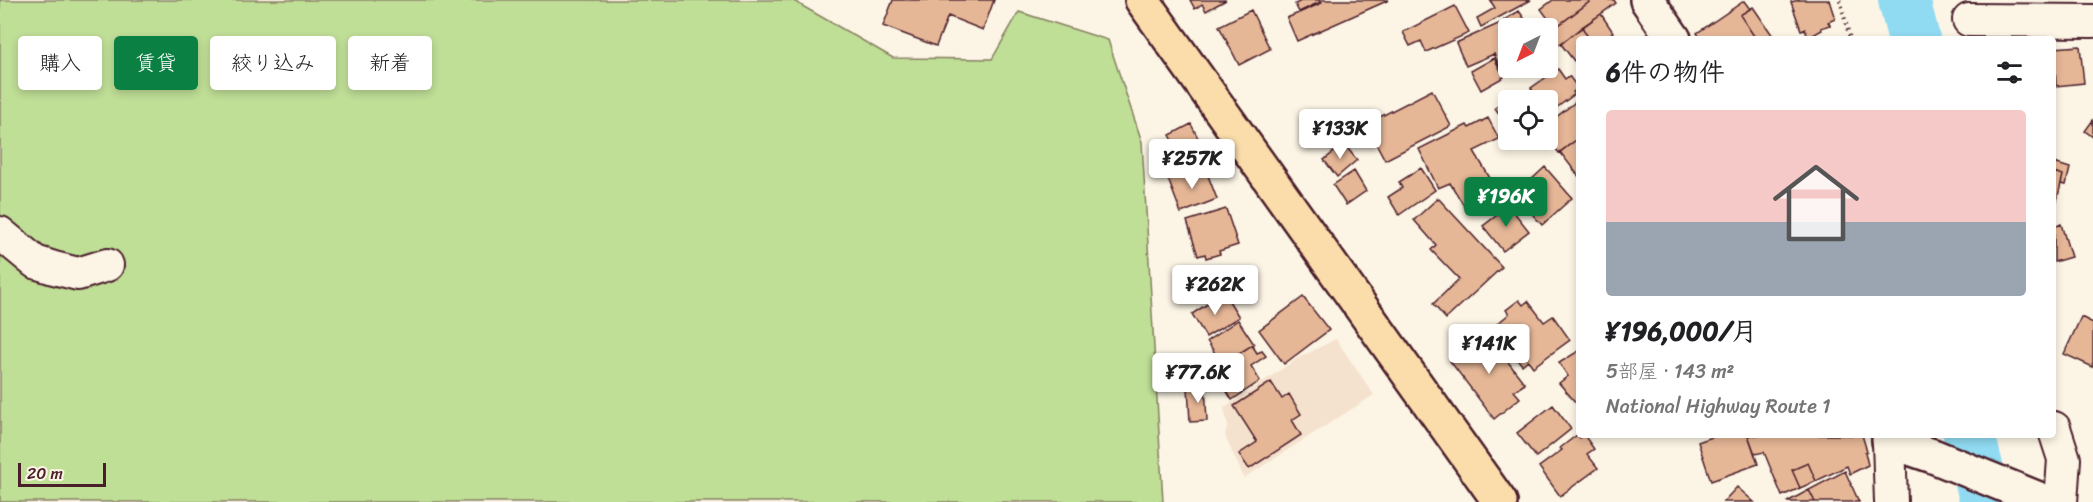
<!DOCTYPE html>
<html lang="ja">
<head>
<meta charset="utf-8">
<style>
  body { margin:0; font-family:Sriracha,"Klee One",sans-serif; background:#f6f6f6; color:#202124; height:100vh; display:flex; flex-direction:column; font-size:22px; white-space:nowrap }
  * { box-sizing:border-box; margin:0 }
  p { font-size:20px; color:#757577 }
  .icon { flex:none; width:33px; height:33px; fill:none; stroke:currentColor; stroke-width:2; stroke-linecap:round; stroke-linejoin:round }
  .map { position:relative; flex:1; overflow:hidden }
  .sheet { position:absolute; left:1576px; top:36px; width:480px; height:402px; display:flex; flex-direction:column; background:#fff; border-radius:6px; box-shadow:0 3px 9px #0003 }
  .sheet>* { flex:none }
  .top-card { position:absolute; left:18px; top:36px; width:570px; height:54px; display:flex; gap:12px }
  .needle { width:39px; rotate:222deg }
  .fabs { position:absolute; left:1498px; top:18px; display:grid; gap:12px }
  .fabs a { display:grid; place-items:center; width:60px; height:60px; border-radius:6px; background:#fff; box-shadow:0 3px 9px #0003; font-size:30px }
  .scale { position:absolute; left:18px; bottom:15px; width:88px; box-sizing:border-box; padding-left:6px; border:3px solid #4a1f2b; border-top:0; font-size:16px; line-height:21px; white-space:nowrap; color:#4a1f2b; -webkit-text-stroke:4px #fcf5e5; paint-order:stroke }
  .price { position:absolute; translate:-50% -51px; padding:0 14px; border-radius:6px; background:#fff; color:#222; font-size:20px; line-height:39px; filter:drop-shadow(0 2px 3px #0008) }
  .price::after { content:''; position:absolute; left:50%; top:36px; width:18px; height:14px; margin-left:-9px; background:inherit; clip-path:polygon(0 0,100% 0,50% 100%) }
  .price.selected { background:#0b8043; color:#fff }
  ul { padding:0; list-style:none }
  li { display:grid; align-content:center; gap:12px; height:318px; padding:0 30px }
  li+li { border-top:2px solid #e0e0e0 }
  li span { display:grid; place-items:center; height:186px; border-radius:6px; color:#555 }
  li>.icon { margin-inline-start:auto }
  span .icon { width:108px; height:108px; fill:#fffc; stroke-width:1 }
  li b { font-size:26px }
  h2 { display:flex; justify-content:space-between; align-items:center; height:72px; padding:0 30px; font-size:26px }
  .chip { padding:0 21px; border-radius:6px; background:#fff; box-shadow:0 3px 9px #0003; font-size:21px; line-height:54px }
  .chip.selected { background:#0b8043; color:#fff }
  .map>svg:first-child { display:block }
  .built { fill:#f5e2ce }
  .green { fill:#bfde96; stroke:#847e60; stroke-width:1.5 }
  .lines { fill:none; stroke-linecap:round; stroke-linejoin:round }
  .river { stroke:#91dbf2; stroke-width:52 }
  .building { fill:#e6b797; stroke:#4a1f2b; stroke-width:1.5 }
  .street-casing { stroke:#4a1f2b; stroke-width:36 }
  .secondary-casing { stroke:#4a1f2b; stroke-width:38 }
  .highway-casing { stroke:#4a1f2b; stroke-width:38 }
  .path { stroke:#4a1f2b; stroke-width:4; stroke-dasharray:1.5 4.5; stroke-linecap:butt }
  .street { stroke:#fcf5e5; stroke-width:32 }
  .secondary { stroke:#fcf5e5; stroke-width:33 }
  .highway { stroke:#fbddab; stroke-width:33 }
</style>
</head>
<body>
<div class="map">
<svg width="2093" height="502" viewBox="0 0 2093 502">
  <rect width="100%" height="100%" fill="#fcf5e5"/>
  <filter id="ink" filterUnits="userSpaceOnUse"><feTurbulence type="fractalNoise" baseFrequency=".0167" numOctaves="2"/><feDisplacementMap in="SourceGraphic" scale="12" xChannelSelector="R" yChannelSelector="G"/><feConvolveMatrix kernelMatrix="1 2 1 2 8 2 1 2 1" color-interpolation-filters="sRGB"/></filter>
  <g filter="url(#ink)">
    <path class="built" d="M 1336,339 L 1374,395 L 1244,478 L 1227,441 L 1225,434 L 1228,426 L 1224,408 L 1298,358 Z"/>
    <path class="green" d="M 0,0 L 792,0 L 893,58 L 992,59 L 1019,12 L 1108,40 L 1142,142 L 1163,502 L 0,502 Z"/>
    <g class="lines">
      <path class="river" d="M 1904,0 L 1914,39
        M 1969,435 L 1986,502"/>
    </g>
    <path class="building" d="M 893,0 L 994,0 L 983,30 L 948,16 L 936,46 L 883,26 Z
      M 1190,0 L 1226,0 L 1206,11 L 1202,4 L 1195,9 Z
      M 1303,0 L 1319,0 L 1320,2 L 1299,12 L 1295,4 Z
      M 1320,0 L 1389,0 L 1297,41 L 1287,18 L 1322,3 Z
      M 1490,0 L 1531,0 L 1481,27 L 1477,18 L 1495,8 Z
      M 1553,0 L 1592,0 L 1555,28 L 1541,9 Z
      M 1592,0 L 1614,0 L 1616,3 L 1550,51 L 1548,33 Z
      M 1799,0 L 1829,0 L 1835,19 L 1828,22 L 1830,25 L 1821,28 L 1822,30 L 1808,38 L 1805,29 L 1801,30 L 1791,2 Z
      M 1744,1 L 1750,9 L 1740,15 L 1756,39 L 1701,39 L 1697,33 Z
      M 1455,6 L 1469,33 L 1426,52 L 1421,41 L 1410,46 L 1403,32 Z
      M 1753,7 L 1775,39 L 1756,39 L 1740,15 Z
      M 1251,10 L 1270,49 L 1239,65 L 1219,26 Z
      M 1519,11 L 1531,28 L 1509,28 L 1509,62 L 1500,67 L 1494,54 L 1466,66 L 1456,43 L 1505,21 L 1504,20 Z
      M 1601,14 L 1613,32 L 1603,39 L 1589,39 L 1582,27 Z
      M 1582,27 L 1589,39 L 1580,39 L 1580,57 L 1574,61 L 1561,44 Z
      M 2080,46 L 2084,83 L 2056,86 L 2054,48 Z
      M 1494,58 L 1504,77 L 1481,90 L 1471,71 Z
      M 1558,69 L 1565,79 L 1569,76 L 1578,88 L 1573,92 L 1575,94 L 1548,114 L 1548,100 L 1535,100 L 1531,95 L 1534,93 L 1531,88 Z
      M 1432,90 L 1451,126 L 1385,160 L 1366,124 Z
      M 1518,91 L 1524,100 L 1509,100 L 1509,128 L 1495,108 Z
      M 1578,100 L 1580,137 L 1559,153 L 1548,139 L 1548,134 L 1555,129 L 1550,122 Z
      M 1488,118 L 1499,139 L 1474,151 L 1497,190 L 1466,209 L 1450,183 L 1438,188 L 1419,149 L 1467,125 L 1469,128 Z
      M 2093,120 L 2093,137 L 2085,131 Z
      M 1191,124 L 1201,144 L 1181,155 L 1170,135 Z
      M 1580,137 L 1580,178 L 1560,152 Z
      M 1344,144 L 1357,160 L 1337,177 L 1324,160 Z
      M 2054,163 L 2070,168 L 2066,185 L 2061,184 L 2063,175 L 2054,172 Z
      M 1199,167 L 1202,175 L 1207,173 L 1217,199 L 1181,213 L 1168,179 Z
      M 1545,167 L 1572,198 L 1542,225 L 1515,195 Z
      M 1421,168 L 1435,190 L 1399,215 L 1388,197 L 1402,188 L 1399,182 Z
      M 1354,171 L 1366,191 L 1346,205 L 1333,185 Z
      M 2054,172 L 2063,175 L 2055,209 L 2054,210 Z
      M 1438,198 L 1502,267 L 1446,319 L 1433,304 L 1459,279 L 1431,250 L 1436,245 L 1414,220 Z
      M 1509,206 L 1529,231 L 1503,251 L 1483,226 Z
      M 1226,209 L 1238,245 L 1219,251 L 1220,254 L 1206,258 L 1205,254 L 1198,256 L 1187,221 Z
      M 2061,224 L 2071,257 L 2054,262 L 2054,227 Z
      M 1226,296 L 1239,317 L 1206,337 L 1192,314 L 1218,297 L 1219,300 Z
      M 1303,297 L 1329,330 L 1284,364 L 1259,330 Z
      M 1519,300 L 1523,305 L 1528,301 L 1544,322 L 1553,316 L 1570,340 L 1533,367 L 1528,360 L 1522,365 L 1511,352 L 1516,349 L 1511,343 L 1506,346 L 1495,333 L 1500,329 L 1497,324 L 1509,314 L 1506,310 Z
      M 2081,317 L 2093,323 L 2093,367 L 2064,354 Z
      M 1238,320 L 1254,344 L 1222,364 L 1207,341 Z
      M 1486,333 L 1525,384 L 1514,391 L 1520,398 L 1494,419 L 1450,361 Z
      M 1252,345 L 1257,353 L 1262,351 L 1266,356 L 1251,366 L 1260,381 L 1232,400 L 1214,370 Z
      M 1580,350 L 1580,400 L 1576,403 L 1559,383 L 1568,376 L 1559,363 Z
      M 1271,382 L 1282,399 L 1289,394 L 1301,414 L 1292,420 L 1301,435 L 1249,469 L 1239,454 L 1257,442 L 1234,406 Z
      M 1205,386 L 1207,421 L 1190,422 L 1188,387 Z
      M 1553,405 L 1571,429 L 1536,457 L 1517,433 Z
      M 1577,435 L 1580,438 L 1584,435 L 1594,449 L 1587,454 L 1598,468 L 1560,496 L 1539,467 L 1562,450 L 1560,448 Z
      M 1718,435 L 1748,435 L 1758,464 L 1711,481 L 1698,442 Z
      M 1748,435 L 1862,435 L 1867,451 L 1865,452 L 1868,465 L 1850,474 L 1847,466 L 1816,481 L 1808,463 L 1792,470 L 1800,488 L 1782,496 L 1764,452 L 1755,454 Z
      M 1808,463 L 1816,481 L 1800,488 L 1792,470 Z
      M 1845,471 L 1859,502 L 1815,502 L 1809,490 Z
      M 1737,487 L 1754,502 L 1723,502 Z
      M 1809,490 L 1815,502 L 1787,502 Z"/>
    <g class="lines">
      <g class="street-casing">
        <path id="street" d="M 1969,20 L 2093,21
          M 0,233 L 35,262 L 54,268 L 78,274 L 107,265
          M 2054,428 L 2064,459 L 2061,502
          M 1889,441 L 1891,502"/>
      </g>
      <g class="secondary-casing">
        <path id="secondary" d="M 1647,0 L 1674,39
          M 1889,435 L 1889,441 L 1933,456 L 2046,502"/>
      </g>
      <g class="highway-casing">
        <path id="highway" d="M 1142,0 L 1500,502"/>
      </g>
      <path class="path" d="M 1840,0 L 1850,39"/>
      <use href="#street" class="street"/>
      <use href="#secondary" class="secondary"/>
      <use href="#highway" class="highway"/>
    </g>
  </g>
</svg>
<div class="fabs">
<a><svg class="needle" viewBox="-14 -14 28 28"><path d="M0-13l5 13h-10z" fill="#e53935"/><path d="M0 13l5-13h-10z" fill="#757577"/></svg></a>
<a><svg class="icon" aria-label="locate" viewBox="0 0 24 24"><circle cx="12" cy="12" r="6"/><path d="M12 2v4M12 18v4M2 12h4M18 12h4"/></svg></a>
</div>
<div class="scale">20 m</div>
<b class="price" style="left:1340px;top:160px">¥133K</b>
<b class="price" style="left:1192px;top:190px">¥257K</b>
<b class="price selected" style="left:1506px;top:228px">¥196K</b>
<b class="price" style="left:1215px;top:316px">¥262K</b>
<b class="price" style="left:1489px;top:375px">¥141K</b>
<b class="price" style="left:1198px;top:404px">¥77.6K</b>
<div class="top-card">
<a class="chip">購入</a>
<a class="chip selected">賃貸</a>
<a class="chip">絞り込み</a>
<a class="chip">新着</a>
</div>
<section class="sheet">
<h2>6件の物件<svg class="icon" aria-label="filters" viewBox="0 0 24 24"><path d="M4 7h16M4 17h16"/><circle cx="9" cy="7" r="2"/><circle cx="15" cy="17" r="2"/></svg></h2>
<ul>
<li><span style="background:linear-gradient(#f6c9c9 60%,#9aa5b1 0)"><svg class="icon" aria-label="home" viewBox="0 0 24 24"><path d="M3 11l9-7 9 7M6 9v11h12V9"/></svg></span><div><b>¥196,000/月</b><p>5部屋 · 143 m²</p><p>National Highway Route 1</p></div></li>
</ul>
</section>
</div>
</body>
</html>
